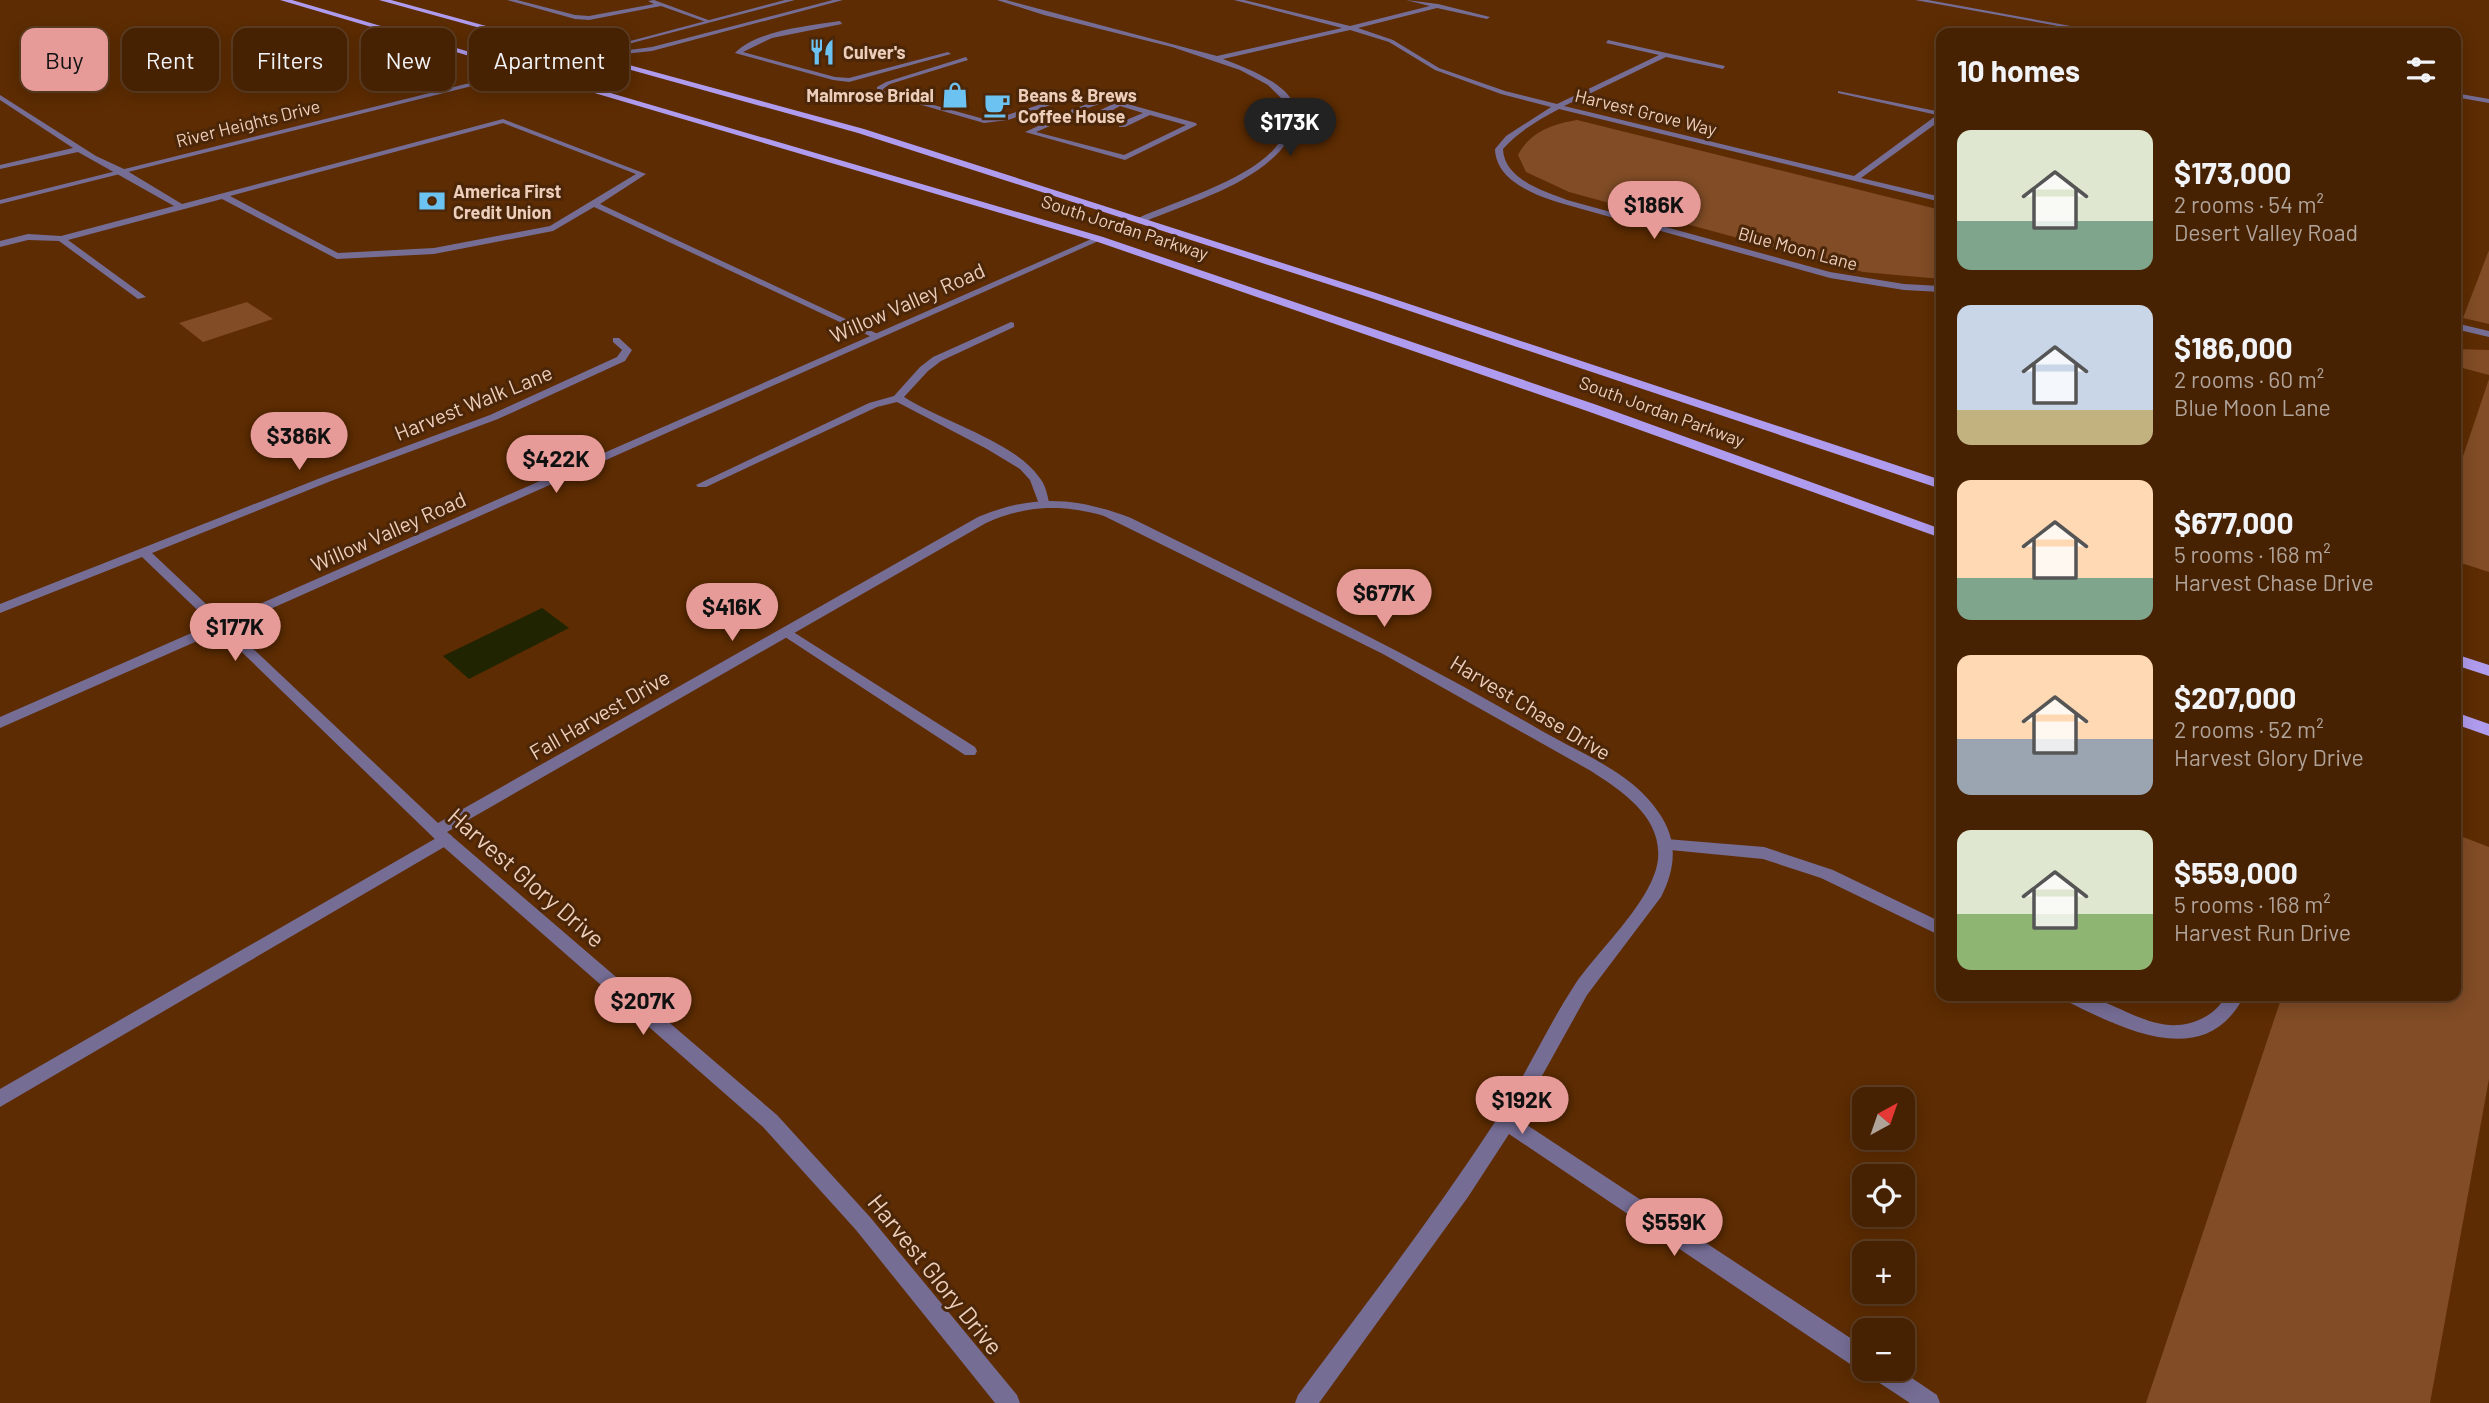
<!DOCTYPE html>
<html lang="en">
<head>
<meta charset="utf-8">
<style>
  body { margin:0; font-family:Barlow,sans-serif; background:#4d290c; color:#f1f3f6; height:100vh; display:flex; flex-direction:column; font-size:26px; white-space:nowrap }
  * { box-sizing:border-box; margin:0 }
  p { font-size:23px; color:#b0a399 }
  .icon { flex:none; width:38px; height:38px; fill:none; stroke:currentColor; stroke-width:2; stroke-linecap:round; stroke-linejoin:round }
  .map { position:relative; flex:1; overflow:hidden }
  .details { position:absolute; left:1936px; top:28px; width:525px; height:973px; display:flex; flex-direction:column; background:#462102; border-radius:14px; box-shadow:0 4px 18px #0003,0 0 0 2px #5e3e24 }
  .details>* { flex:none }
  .banner { position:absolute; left:21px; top:28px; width:665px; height:63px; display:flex; gap:14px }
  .needle { width:46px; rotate:40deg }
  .buttons { position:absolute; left:1852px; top:1087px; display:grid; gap:14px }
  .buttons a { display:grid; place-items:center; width:63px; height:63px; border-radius:14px; background:#462102; box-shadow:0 4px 18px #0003,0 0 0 2px #5e3e24; font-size:35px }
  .price { position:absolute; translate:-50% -60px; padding:0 16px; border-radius:24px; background:#e69b98; color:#111; font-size:23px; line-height:46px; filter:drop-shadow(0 2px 4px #0008) }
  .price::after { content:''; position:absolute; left:50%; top:42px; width:21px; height:16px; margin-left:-10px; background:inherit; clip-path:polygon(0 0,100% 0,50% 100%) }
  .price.active { background:#222; color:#fff }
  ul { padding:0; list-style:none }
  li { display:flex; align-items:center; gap:21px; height:175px; padding:0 21px }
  li span { display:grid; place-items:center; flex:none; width:196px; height:140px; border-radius:14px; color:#555 }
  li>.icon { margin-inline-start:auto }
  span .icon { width:84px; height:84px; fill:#fffc; stroke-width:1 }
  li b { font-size:30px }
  h2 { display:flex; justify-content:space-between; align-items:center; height:84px; padding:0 21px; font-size:30px }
  .tag { padding:0 24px; border-radius:14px; background:#462102; box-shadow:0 4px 18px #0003,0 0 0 2px #5e3e24; font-size:24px; line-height:63px }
  .tag.active { background:#e69b98; color:#111 }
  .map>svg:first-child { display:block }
  .green { fill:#814c26 }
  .water { fill:#212401 }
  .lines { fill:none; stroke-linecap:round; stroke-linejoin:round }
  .service { fill:#766d95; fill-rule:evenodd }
  .minor { fill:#766d95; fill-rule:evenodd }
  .tertiary { fill:#766d95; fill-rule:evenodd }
  .primary { fill:#b09cee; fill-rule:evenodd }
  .labels { text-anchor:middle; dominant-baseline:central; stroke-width:6; stroke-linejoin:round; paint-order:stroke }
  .far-poi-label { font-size:18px; font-weight:bold; fill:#eccebb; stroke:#4b2608; text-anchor:start }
  .far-street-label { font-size:18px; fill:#eccebb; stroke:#4b2608 }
  .street-label { font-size:21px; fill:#eccebb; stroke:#4b2608 }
  .near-street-label { font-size:24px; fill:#eccebb; stroke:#4b2608 }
</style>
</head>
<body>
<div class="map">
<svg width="2489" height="1403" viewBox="0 0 2489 1403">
  <rect width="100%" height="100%" fill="#5d2c02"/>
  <path class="green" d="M 1577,120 L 1941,210 L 1941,279 L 1863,272 L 1569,192 L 1526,172 L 1518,155 C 1530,132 1552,124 1577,120 Z
    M 2489,250 L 2489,324 L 2463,318 Z
    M 247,302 L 273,319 L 203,342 L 179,323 Z
    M 2455,349 L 2489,350 L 2489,375 L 2455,366 Z
    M 2489,379 L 2489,572 L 2455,561 L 2455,480 Z
    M 2455,834 L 2489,847 L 2489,1079 L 2430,1403 L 2146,1403 L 2282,996 L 2455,996 Z"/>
  <path class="water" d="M 542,608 L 569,628 L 469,679 L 443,656 Z"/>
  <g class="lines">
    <path class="service" d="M 507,0 L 517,0 L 575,15 L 589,16 L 654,4 L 648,1 L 654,0 L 711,21 L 706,22 L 661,6 L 589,20 L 575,19 Z
      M 840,21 L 842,24 L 772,38 L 743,52 L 835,77 L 849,78 L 948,52 L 951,54 L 849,82 L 833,80 L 735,53 C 757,30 809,26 840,21 Z
      M 966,57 L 968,60 L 890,84 L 883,89 L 883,91 L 984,119 L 1004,116 L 1079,92 L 1084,93 L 1008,120 L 984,123 L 877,92 L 877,87 L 886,82 Z
      M 0,95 L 96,156 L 124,169 L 182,204 L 503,119 L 646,174 L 600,204 L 882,336 L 874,338 L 594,207 L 553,231 L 434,254 L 337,259 L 222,199 L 68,240 L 146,297 L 138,299 L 59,241 L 28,240 L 0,247 L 0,241 L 28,234 L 61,236 L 174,206 L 78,152 L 0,169 L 0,165 L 73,148 L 0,100 ZM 503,123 L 636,174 L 550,226 L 434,248 L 338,253 L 230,196 Z
      M 1095,95 L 1196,123 L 1197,125 L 1125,160 L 1025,132 L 1047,122 L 1051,124 L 1050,126 L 1036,132 L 1124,155 L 1186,125 L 1150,115 L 1125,127 L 1119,127 L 1119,123 L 1143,113 L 1120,106 L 1098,118 L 1092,118 L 1092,114 L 1113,104 L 1105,102 L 1071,114 L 1071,110 L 1098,100 L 1092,97 Z
      M 1011,322 L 1014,323 L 1014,327 L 941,361 L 928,371 L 904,397 C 941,421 1015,442 1039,477 C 1045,484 1047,493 1049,502 L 1047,504 L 1039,504 L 1030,480 L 1020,469 L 987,449 L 897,402 L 877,407 L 706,487 L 698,487 L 696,485 L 869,403 L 894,396 L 920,367 L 933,357 Z
      M 787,628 L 975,747 L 977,751 L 975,755 L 965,755 L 782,635 L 780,632 Z
      M 445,833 L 451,835 L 453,839 L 451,843 L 0,1107 L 0,1089 Z
      M 1666,839 L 1764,847 L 1833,870 L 1941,922 L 1941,936 L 1821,878 L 1763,859 L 1660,849 L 1658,845 L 1660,841 Z
      M 2063,996 C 2071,996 2082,994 2090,997 C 2127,1008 2162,1039 2203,1018 C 2213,1013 2221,1005 2226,996 L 2244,996 C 2205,1073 2122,1028 2066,1001 Z"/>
    <path class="minor" d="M 785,0 L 795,0 L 609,49 L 604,48 Z
      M 833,0 L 843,0 L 652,51 L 586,58 L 583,56 L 652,47 Z
      M 997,0 L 1006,0 L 1217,56 L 1342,28 L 1234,0 L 1244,0 L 1350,26 L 1430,6 L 1406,0 L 1438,4 L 1490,17 L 1487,19 L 1437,8 L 1358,28 L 1393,40 L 1439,68 L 1505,91 L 1557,104 L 1659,55 L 1606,43 L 1608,40 L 1725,66 L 1723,69 L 1666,57 L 1564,106 L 1854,176 L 1937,115 L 1838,93 L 1838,91 L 1941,112 L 1941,120 L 1861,178 L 1941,197 L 1941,202 L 1559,109 C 1538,120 1518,132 1503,149 C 1504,179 1543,191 1567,200 L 1830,272 L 1904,284 L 1941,286 L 1941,292 L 1904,290 L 1830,278 L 1578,208 C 1549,200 1496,186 1495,149 L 1506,136 L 1551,107 L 1501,94 L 1435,70 L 1389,42 L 1350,30 L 1223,59 C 1244,67 1282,81 1293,102 C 1296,108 1296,118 1297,124 C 1292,133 1287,144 1279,152 C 1245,188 1188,203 1144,222 L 1138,222 L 1138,218 C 1177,201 1248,180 1275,148 C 1281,141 1285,132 1290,124 L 1286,103 L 1268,85 L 1240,70 L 1172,47 L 1044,15 Z
      M 1915,0 L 1928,0 L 2109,33 L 2097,33 Z
      M 2455,93 L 2489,99 L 2489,103 L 2455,97 Z
      M 1096,237 L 1103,239 L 230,627 L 438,823 L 978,517 C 1033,494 1076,497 1131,518 C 1270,587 1409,653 1542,731 C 1582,754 1633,773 1659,813 C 1678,840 1676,868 1661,897 L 1587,995 L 1518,1119 L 1864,1347 L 1864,1368 L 1897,1368 L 1937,1395 L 1940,1403 L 1910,1403 L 1869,1376 L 1867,1370 L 1856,1368 L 1509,1134 L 1468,1197 L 1319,1403 L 1295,1403 L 1298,1395 C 1366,1304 1435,1214 1497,1119 C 1525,1077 1546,1029 1574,986 C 1597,951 1654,900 1658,859 C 1662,817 1622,791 1591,771 L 1383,654 L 1104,516 C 1063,504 1026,505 986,523 L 447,832 L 777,1115 L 870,1217 L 1017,1395 L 1020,1403 L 995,1403 L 856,1230 L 763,1127 L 439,843 L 220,631 L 0,728 L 0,717 L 212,624 L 142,557 L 0,613 L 0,604 L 323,477 L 490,415 L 617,357 L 622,350 L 613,342 L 613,338 L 619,338 L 632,350 L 625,361 L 498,419 L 331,481 L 152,553 L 223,620 Z
      M 2455,323 L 2489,331 L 2489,337 L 2455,329 Z"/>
    <path class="tertiary" d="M 586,54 L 588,57 L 0,204 L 0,200 Z"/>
    <path class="primary" d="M 280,0 L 292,0 L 1103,237 L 1597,405 L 1941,529 L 1941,538 L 1587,411 L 1095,241 Z
      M 379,0 L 391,0 L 864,129 L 1376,293 L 1941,480 L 1941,489 L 1368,297 L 858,133 Z
      M 2455,654 L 2489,665 L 2489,676 L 2455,665 Z
      M 2455,712 L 2489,724 L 2489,736 L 2455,724 Z"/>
  </g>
  <defs>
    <g id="restaurant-bare" transform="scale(2.1)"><path d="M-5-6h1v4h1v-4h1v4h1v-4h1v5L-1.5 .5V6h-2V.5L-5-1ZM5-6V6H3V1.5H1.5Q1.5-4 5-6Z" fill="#6cc3f2" stroke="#4b2608" stroke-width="2.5" paint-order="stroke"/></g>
    <g id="shop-bare" transform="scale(2.1)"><path d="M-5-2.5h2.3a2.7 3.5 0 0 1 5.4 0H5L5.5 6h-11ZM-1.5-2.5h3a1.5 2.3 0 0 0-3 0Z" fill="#6cc3f2" stroke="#4b2608" stroke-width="2.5" paint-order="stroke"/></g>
    <g id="cafe-bare" transform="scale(2.1)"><path d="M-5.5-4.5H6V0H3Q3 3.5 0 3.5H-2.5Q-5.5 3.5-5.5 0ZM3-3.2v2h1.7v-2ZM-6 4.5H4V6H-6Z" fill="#6cc3f2" stroke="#4b2608" stroke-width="2.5" paint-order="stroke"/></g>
    <g id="bank-bare" transform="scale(2.1)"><path d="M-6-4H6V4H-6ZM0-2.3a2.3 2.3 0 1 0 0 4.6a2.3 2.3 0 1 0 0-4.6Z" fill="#6cc3f2" stroke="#4b2608" stroke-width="2.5" paint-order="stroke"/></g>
  </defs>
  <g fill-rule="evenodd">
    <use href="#restaurant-bare" x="822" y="52"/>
    <use href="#shop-bare" x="955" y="95"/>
    <use href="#cafe-bare" x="997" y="105"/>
    <use href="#bank-bare" x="432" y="201"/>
  </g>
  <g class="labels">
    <g class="far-poi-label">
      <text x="843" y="52">Culver's</text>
      <text x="934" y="95" text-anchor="end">Malmrose Bridal</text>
      <text x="1018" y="95">Beans &amp; Brews<tspan x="1018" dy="21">Coffee House</tspan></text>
      <text x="453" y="191">America First<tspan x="453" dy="21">Credit Union</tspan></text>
    </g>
    <g class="far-street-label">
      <text transform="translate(1646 112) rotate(14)">Harvest Grove Way</text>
      <text transform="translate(248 123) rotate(-14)">River Heights Drive</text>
      <text transform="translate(1125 227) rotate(18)">South Jordan Parkway</text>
      <text transform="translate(1798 248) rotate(15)">Blue Moon Lane</text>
      <text transform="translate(1662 411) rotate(20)">South Jordan Parkway</text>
    </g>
    <g class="street-label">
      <text transform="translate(907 302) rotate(-24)">Willow Valley Road</text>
      <text transform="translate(473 402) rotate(-22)">Harvest Walk Lane</text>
      <text transform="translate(388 531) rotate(-24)">Willow Valley Road</text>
      <text transform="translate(1531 707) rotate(31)">Harvest Chase Drive</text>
      <text transform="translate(599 714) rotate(-30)">Fall Harvest Drive</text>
    </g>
    <g class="near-street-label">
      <text transform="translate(527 877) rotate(41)">Harvest Glory Drive</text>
      <text transform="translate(936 1274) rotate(51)">Harvest Glory Drive</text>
    </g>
  </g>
</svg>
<div class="buttons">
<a><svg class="needle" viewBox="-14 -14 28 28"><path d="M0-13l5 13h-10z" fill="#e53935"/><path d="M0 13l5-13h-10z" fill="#b0a399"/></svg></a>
<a><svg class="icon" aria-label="locate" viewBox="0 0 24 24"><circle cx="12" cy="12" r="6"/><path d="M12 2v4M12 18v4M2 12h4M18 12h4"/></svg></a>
<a>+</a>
<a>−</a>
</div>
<b class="price active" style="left:1290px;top:158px">$173K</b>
<b class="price" style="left:1654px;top:241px">$186K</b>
<b class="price" style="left:299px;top:472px">$386K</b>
<b class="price" style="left:556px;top:495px">$422K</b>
<b class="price" style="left:1384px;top:629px">$677K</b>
<b class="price" style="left:732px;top:643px">$416K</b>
<b class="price" style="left:235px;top:663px">$177K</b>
<b class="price" style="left:643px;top:1037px">$207K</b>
<b class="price" style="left:1522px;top:1136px">$192K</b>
<b class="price" style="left:1674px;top:1258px">$559K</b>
<div class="banner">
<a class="tag active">Buy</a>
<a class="tag">Rent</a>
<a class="tag">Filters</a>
<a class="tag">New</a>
<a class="tag">Apartment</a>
</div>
<section class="details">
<h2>10 homes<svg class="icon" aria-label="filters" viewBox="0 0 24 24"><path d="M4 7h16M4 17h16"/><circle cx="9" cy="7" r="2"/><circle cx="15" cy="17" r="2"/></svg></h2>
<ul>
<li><span style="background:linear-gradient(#dfe7d0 65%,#7fa58c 0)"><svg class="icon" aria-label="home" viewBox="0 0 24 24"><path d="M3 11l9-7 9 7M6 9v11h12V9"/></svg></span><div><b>$173,000</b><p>2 rooms · 54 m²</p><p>Desert Valley Road</p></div></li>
<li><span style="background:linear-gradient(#c9d6e8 75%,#c2b280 0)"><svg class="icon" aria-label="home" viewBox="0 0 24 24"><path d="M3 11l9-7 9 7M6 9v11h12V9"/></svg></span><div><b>$186,000</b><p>2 rooms · 60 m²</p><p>Blue Moon Lane</p></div></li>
<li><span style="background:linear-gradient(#ffd9b3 70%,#7fa58c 0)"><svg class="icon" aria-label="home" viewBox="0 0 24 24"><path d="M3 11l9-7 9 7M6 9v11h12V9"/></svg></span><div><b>$677,000</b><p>5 rooms · 168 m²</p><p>Harvest Chase Drive</p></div></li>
<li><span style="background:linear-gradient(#ffd9b3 60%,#9aa5b1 0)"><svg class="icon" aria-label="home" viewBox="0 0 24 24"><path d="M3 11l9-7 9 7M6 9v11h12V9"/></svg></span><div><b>$207,000</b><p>2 rooms · 52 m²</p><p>Harvest Glory Drive</p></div></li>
<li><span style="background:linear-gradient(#dfe7d0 60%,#8fb573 0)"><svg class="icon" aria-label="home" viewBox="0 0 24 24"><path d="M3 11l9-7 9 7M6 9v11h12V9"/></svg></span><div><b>$559,000</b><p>5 rooms · 168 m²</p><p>Harvest Run Drive</p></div></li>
</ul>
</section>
</div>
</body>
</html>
